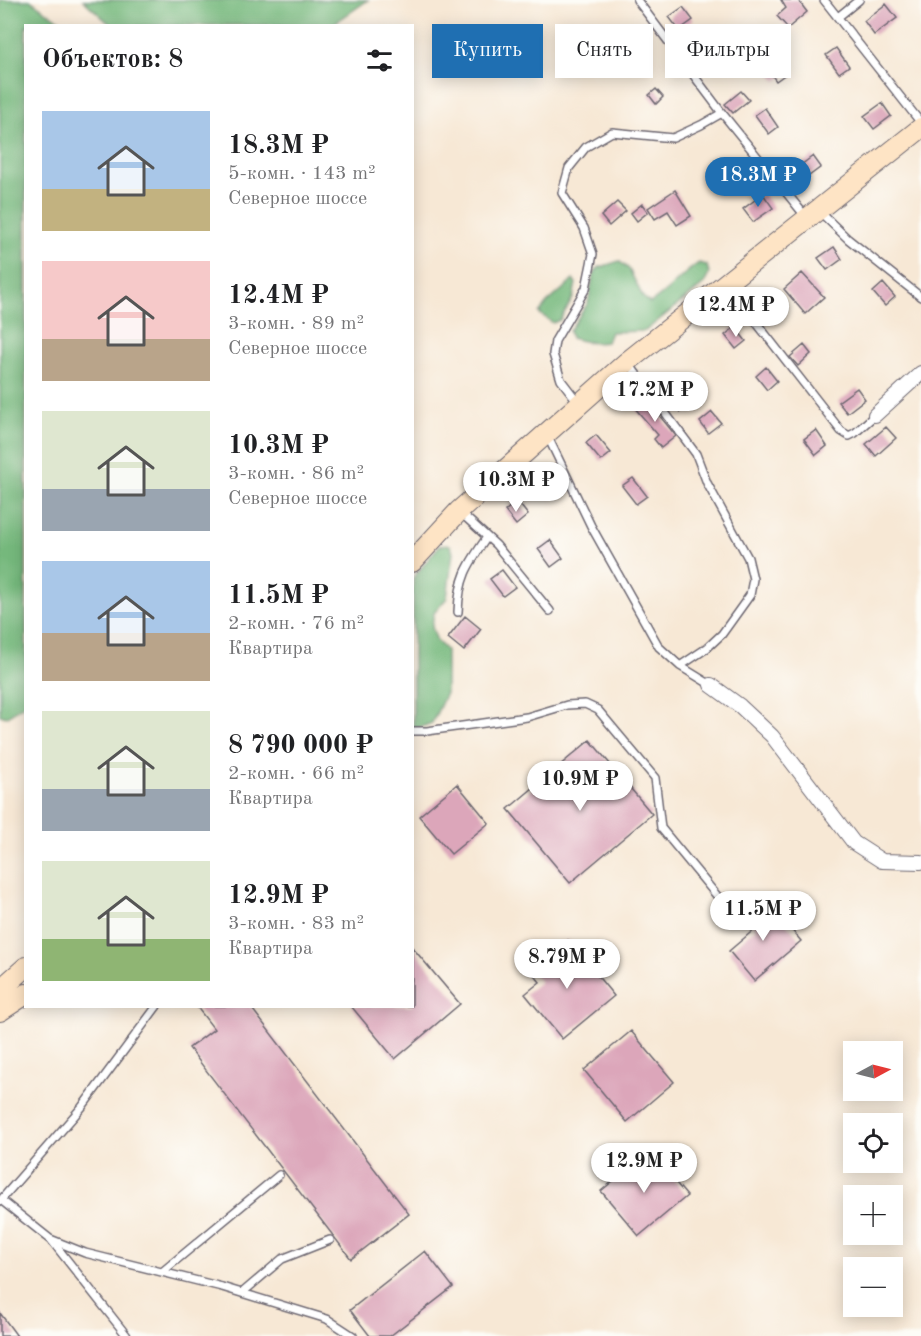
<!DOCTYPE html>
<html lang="ru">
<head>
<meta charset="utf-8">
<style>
  body { margin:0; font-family:"Old Standard TT",serif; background:#f6f6f6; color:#202124; height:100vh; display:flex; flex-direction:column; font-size:22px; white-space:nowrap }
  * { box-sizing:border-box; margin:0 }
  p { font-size:20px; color:#757577 }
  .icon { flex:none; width:33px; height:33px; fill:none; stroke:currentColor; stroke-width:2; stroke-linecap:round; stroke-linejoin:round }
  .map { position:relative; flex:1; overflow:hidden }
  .sheet { position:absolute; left:24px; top:24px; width:390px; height:984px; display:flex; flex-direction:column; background:#fff; border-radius:0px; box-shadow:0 3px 15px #0003 }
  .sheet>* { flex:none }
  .hud { position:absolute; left:432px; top:24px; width:399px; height:54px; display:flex; gap:12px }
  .needle { width:39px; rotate:83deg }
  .controls { position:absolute; left:843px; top:1041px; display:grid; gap:12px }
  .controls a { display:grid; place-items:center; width:60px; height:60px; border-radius:0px; background:#fff; box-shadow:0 3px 15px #0003; font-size:30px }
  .price { position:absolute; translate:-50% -51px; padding:0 14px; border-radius:21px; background:#fff; color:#222; font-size:20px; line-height:39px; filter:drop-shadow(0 2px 3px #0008) }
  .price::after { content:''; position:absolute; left:50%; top:36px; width:18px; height:14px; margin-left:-9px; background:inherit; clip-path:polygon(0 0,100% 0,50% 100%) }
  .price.selected { background:#1f6fb2; color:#fff }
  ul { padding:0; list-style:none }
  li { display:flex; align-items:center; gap:18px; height:150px; padding:0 18px }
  li span { display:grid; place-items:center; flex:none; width:168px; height:120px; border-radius:0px; color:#555 }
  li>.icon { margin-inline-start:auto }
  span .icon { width:72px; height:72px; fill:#fffc; stroke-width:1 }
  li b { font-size:26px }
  h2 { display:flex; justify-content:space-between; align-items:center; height:72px; padding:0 18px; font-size:26px }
  .chip { padding:0 21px; border-radius:0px; background:#fff; box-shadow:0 3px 15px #0003; font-size:21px; line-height:54px }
  .chip.selected { background:#1f6fb2; color:#fff }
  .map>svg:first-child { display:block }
  .forest { fill:#74b87c; stroke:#4b6d5c; stroke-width:1.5 }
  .building { fill:#dca6ba }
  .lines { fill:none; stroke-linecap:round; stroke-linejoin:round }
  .service-casing { stroke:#6d6771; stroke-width:10 }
  .minor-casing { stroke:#6d6771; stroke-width:16 }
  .secondary-casing { stroke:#6d6771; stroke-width:22 }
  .service { stroke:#fff; stroke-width:7 }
  .minor { stroke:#fff; stroke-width:14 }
  .secondary { stroke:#fee4c5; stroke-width:20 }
</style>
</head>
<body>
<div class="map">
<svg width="921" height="1336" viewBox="0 0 921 1336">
  <rect width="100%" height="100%" fill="#fdfcf7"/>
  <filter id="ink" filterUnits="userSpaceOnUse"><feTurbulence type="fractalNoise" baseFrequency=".0167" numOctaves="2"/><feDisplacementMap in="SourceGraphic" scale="12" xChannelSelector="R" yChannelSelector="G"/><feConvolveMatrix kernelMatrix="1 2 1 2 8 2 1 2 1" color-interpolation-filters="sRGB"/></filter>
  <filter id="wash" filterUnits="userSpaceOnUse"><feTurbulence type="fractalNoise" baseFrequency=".008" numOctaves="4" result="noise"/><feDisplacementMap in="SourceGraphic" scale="24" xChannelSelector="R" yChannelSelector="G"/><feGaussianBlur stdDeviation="1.35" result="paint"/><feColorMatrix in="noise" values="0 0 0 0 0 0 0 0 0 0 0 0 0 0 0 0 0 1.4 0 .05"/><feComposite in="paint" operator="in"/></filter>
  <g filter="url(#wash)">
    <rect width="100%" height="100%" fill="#f7e8d5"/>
    <path class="forest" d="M 0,0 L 30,0 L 66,25 L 26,26 L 26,703 L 6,717 L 0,715 Z
      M 83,0 L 368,0 L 332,25 L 112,26 Z
      M 619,261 L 629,269 L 643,297 L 650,303 C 669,292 680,275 699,263 L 707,265 L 709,274 L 704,284 L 645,331 L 611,332 L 607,342 C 594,344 584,342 571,338 L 569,331 L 588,303 L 593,276 L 598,268 Z
      M 573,280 L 576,283 L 573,298 L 560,320 L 553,323 L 539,313 L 547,303 Z
      M 447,544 L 451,546 L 453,553 L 447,598 L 434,613 L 432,627 L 437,641 L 446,650 L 446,693 L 432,723 L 419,728 L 413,727 L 413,578 L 439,546 Z"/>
    <g id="blocks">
      <path class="building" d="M 781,0 L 798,0 L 807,12 L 788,28 L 777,16 L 786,8 Z
        M 886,4 L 897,18 L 874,35 L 864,21 Z
        M 683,7 L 693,20 L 679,30 L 669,17 Z
        M 715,41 L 728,61 L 716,69 L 703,49 Z
        M 638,44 L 644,53 L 628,65 L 622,56 Z
        M 836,48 L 849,66 L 839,73 L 826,55 Z
        M 774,55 L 787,73 L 776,81 L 763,63 Z
        M 656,89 L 663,97 L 656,104 L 649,95 Z
        M 741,91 L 749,100 L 733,113 L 725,104 Z
        M 882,103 L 891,116 L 874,129 L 864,116 Z
        M 765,108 L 778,127 L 769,134 L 755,115 Z
        M 813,156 L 821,167 L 801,182 L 793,171 Z
        M 675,190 L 691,216 L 677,225 L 668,211 L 655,219 L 648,208 Z
        M 763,194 L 773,208 L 753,222 L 743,209 Z
        M 617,202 L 626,211 L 609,226 L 601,216 Z
        M 642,204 L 648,212 L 637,221 L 631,213 Z
        M 834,247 L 842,259 L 827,270 L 818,258 Z
        M 802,273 L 824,297 L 805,314 L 784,289 Z
        M 883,283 L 895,297 L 885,306 L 873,292 Z
        M 735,327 L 746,341 L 736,349 L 725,335 Z
        M 804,345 L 811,354 L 798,366 L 790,357 Z
        M 766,367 L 777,381 L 767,390 L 756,376 Z
        M 679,386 L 692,404 L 680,412 L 667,394 Z
        M 857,388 L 865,399 L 847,413 L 838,402 Z
        M 645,398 L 676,436 L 661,448 L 654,439 L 658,435 L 634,407 Z
        M 712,412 L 721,423 L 708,433 L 700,422 Z
        M 886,427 L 896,438 L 876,456 L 866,444 Z
        M 816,430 L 827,446 L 816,455 L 804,439 Z
        M 596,435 L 611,453 L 601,461 L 586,443 Z
        M 633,478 L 647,496 L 636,504 L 622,486 Z
        M 517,501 L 528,515 L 516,525 L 505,511 Z
        M 550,540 L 563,558 L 551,567 L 538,549 Z
        M 502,570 L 515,587 L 503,596 L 490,579 Z
        M 465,616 L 481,629 L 464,651 L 448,638 Z
        M 590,740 L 652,814 L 570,883 L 508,809 Z
        M 457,784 L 489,823 L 451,854 L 419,816 Z
        M 747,898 L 765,921 L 776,911 L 801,941 L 754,981 L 729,951 L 756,928 L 738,905 Z
        M 568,940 L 614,996 L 562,1039 L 525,994 L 540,982 L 531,971 Z
        M 412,947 L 460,1004 L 395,1059 L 351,1006 L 412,1006 Z
        M 196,1006 L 250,1006 L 409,1214 L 351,1259 L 189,1048 L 214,1029 Z
        M 631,1031 L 674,1082 L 627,1122 L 584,1070 Z
        M 649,1151 L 687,1196 L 639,1236 L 601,1191 Z
        M 425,1251 L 453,1287 L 390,1336 L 370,1336 L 350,1310 Z
        M 0,1313 L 17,1336 L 0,1336 Z"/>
    </g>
  </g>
  <g filter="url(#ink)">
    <use href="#blocks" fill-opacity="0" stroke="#6d6771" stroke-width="1.5"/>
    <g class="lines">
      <g class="service-casing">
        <path id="service" d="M 637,0 L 722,113 L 806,217
          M 824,0 L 921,123
          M 838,17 L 859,0
          M 820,212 L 848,239 L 921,297
          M 727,285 L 841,431 L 849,436 L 855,433 L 875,415
          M 629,364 L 696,454 L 707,483 L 748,558 L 753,579 L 750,595 L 722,634 L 707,648 L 680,666
          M 578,402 L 561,380 L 553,354 L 555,341 L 586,288 L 593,254 L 584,228 L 562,193 L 569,168 L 586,147 L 612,132 L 673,138 L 701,125 L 722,113
          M 547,435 L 591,526 L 659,647 L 680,666 L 711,685
          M 461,513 L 496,545 L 550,611
          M 458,612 C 459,577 468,565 487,537
          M 412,731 L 427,731 L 527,717 L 567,705 L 585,704 L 598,710 L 655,778 L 661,828 L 737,920
          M 1,1200 L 50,1239 L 85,1253 L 222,1287 L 327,1319 L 353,1336
          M 0,1201 L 82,1107 L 157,1006
          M 52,1241 L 127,1336
          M 162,1272 L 279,1175
          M 242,1293 L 282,1259 L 330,1240"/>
      </g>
      <g class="minor-casing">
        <path id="minor" d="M 875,415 L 921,373
          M 711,685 L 740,706 L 772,736 L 854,843 L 882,861 L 921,862"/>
      </g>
      <g class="secondary-casing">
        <path id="secondary" d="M 412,562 L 459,511 L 627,362 L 921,128
          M 0,990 L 26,967
          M 0,1011 L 26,994"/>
      </g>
      <use href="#service" class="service"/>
      <use href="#minor" class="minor"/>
      <use href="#secondary" class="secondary"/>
    </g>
  </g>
</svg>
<div class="controls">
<a><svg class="needle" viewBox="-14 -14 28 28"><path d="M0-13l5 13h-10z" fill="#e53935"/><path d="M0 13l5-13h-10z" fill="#757577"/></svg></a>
<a><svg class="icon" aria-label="locate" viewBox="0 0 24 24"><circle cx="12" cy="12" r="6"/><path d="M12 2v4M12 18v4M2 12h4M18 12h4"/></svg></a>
<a>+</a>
<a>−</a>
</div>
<b class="price selected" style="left:758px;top:208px">18.3M ₽</b>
<b class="price" style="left:736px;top:338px">12.4M ₽</b>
<b class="price" style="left:655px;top:423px">17.2M ₽</b>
<b class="price" style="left:516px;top:513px">10.3M ₽</b>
<b class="price" style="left:580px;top:812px">10.9M ₽</b>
<b class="price" style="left:763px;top:942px">11.5M ₽</b>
<b class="price" style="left:567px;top:990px">8.79M ₽</b>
<b class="price" style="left:644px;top:1194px">12.9M ₽</b>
<div class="hud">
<a class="chip selected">Купить</a>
<a class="chip">Снять</a>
<a class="chip">Фильтры</a>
</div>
<section class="sheet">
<h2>Объектов: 8<svg class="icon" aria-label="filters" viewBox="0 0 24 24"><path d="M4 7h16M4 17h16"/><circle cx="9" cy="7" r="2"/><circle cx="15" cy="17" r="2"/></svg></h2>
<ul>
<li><span style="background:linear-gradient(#a9c7e8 65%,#c2b280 0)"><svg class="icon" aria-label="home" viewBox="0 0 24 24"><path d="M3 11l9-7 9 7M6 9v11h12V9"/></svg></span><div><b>18.3M ₽</b><p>5-комн. · 143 m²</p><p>Северное шоссе</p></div></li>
<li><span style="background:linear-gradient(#f6c9c9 65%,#b9a48a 0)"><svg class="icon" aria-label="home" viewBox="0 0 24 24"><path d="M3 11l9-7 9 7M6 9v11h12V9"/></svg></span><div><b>12.4M ₽</b><p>3-комн. · 89 m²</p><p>Северное шоссе</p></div></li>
<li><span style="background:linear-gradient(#dfe7d0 65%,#9aa5b1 0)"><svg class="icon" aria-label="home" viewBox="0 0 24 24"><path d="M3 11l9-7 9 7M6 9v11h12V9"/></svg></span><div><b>10.3M ₽</b><p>3-комн. · 86 m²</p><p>Северное шоссе</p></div></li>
<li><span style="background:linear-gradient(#a9c7e8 60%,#b9a48a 0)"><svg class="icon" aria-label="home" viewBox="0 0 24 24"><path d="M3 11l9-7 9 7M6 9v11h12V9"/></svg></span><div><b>11.5M ₽</b><p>2-комн. · 76 m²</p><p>Квартира</p></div></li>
<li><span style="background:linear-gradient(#dfe7d0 65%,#9aa5b1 0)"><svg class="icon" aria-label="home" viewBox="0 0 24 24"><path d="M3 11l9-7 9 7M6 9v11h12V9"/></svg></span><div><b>8 790 000 ₽</b><p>2-комн. · 66 m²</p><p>Квартира</p></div></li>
<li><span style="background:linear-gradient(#dfe7d0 65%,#8fb573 0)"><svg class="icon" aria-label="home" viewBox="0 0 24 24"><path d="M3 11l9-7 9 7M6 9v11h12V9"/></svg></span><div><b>12.9M ₽</b><p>3-комн. · 83 m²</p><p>Квартира</p></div></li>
</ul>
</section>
</div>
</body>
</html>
